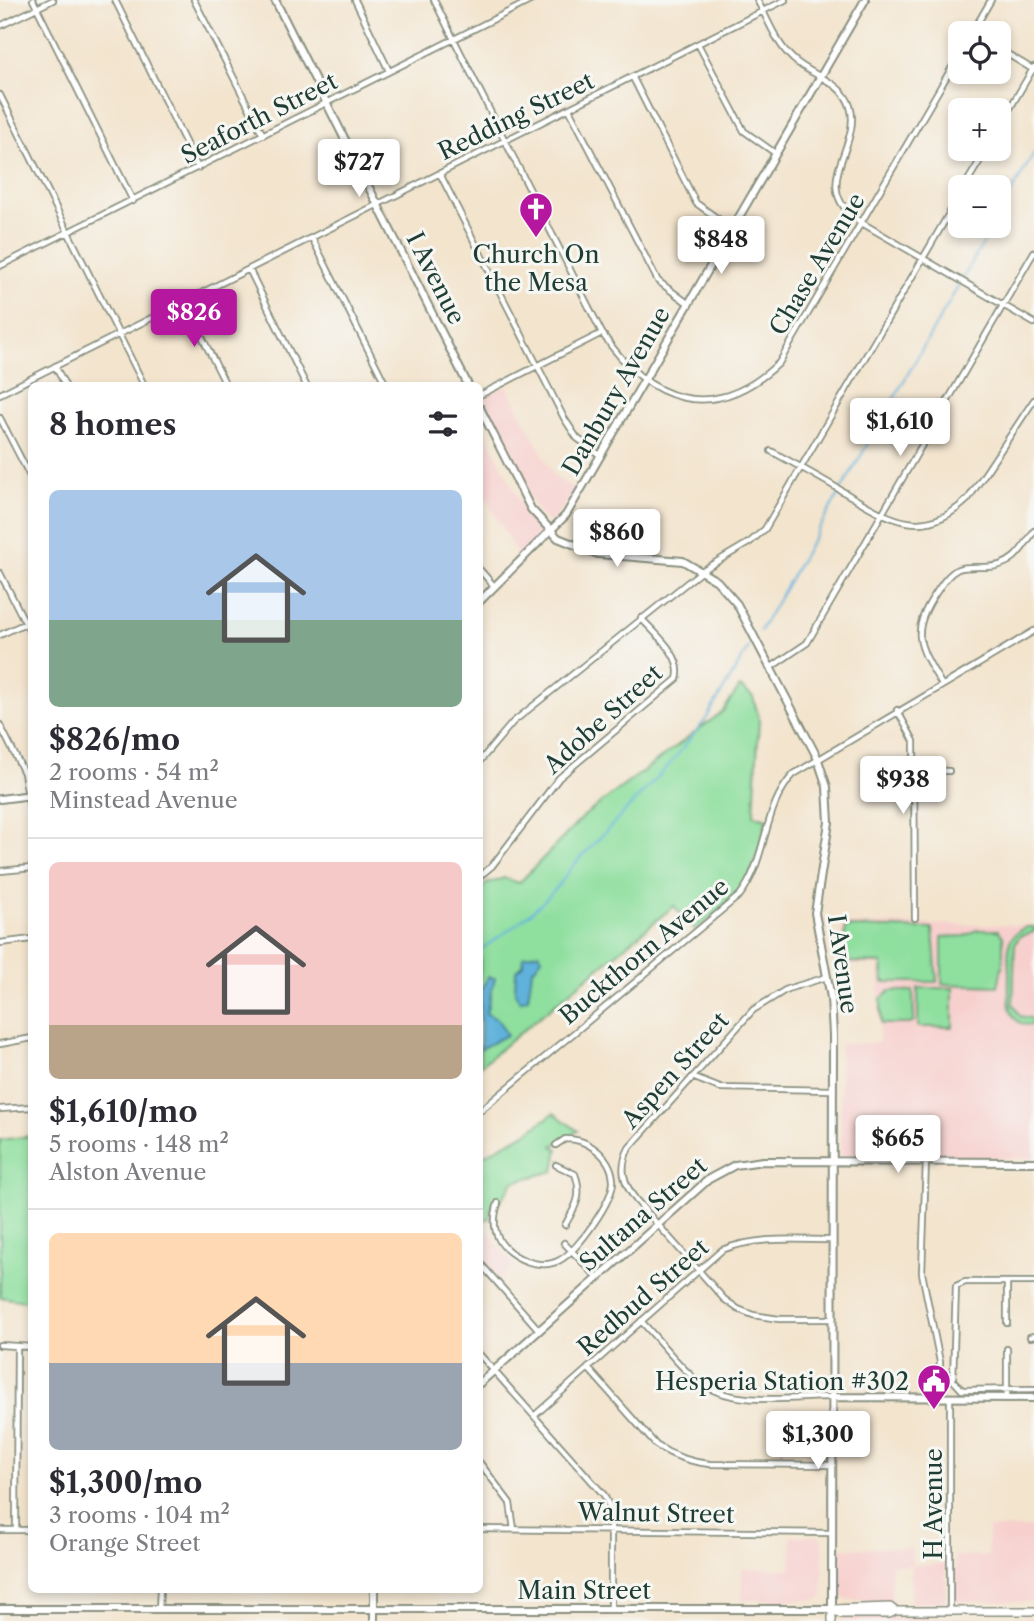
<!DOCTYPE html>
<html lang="en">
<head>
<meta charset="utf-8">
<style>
  body { margin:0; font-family:"Libre Caslon Text",serif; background:#f7f7f7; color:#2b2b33; height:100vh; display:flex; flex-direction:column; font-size:26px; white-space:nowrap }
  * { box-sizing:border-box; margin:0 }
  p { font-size:23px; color:#7c7c81 }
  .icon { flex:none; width:38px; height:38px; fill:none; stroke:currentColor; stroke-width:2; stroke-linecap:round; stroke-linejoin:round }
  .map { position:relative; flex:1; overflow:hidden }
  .side { position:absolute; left:28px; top:382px; width:455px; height:1211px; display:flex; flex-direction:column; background:#fff; border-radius:10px; box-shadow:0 4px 10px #0003 }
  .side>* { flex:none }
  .buttons { position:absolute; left:948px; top:21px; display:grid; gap:14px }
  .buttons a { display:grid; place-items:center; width:63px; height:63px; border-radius:10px; background:#fff; box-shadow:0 4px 10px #0003; font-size:35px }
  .price { position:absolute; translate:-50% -60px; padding:0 16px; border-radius:7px; background:#fff; color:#222; font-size:23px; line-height:46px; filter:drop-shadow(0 2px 4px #0008) }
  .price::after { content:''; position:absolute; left:50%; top:42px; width:21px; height:16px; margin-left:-10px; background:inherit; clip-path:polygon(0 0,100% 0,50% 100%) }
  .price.selected { background:#b5179e; color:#fff }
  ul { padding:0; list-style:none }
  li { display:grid; align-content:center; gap:14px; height:371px; padding:0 21px }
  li+li { border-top:2px solid #e1e1e2 }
  li span { display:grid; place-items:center; height:217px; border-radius:10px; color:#555 }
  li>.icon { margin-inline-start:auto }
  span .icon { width:126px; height:126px; fill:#fffc; stroke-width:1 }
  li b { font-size:30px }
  h2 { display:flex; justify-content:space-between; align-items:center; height:84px; padding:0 21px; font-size:30px }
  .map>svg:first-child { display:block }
  .built { fill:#f7d0ce }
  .green { fill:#8fdf9f; stroke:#578e6a; stroke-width:2 }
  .water { fill:#61b2dc; stroke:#407888; stroke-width:2 }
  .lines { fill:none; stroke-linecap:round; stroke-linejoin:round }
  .stream { stroke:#61b2dc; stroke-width:2 }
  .street-casing { stroke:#899080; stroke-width:8 }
  .secondary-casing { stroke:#899080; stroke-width:10 }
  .primary-casing { stroke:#899080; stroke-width:10 }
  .street { stroke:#fff; stroke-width:4.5 }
  .secondary { stroke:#fff; stroke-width:6 }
  .primary { stroke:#fff; stroke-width:7 }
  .labels { text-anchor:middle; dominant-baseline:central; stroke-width:6; stroke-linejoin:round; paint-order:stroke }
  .street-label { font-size:24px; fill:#1f3d34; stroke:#f6f6f2 }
  .poi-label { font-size:24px; fill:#1f3d34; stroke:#f6f6f2 }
</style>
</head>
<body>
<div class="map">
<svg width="1034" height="1621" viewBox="0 0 1034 1621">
  <rect width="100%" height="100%" fill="#f6f6f2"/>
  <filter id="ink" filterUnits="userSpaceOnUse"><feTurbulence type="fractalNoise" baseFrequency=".0143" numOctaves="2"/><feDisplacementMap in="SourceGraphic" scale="14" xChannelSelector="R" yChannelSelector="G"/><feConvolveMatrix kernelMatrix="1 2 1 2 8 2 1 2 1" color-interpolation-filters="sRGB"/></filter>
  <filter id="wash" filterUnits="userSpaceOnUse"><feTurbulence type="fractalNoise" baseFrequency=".00686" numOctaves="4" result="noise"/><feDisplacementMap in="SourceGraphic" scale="28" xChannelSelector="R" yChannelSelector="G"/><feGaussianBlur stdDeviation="1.57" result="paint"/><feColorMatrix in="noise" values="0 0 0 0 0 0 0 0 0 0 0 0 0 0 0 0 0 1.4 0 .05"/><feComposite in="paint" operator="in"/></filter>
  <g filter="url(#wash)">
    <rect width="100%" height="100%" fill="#f3e4cd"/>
    <path class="built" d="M 507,386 L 554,476 L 576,490 L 552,522 L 548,523 L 537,511 L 482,398 Z
      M 480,420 L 520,502 L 542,533 L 519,558 L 480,487 Z
      M 842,924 L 1034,925 L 1034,1158 L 841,1156 L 840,1044 L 879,1043 L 879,965 L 841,965 Z
      M 480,1220 L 486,1221 L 485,1228 L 515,1266 L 499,1281 L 480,1259 Z
      M 988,1528 L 1034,1528 L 1034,1602 L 955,1601 L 955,1556 L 988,1556 Z
      M 791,1536 L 819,1536 L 823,1540 L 823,1596 L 818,1600 L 742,1600 L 742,1569 L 791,1569 Z
      M 841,1548 L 911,1548 L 912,1565 L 946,1564 L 946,1601 L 911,1603 L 911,1565 L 891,1565 L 891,1602 L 845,1599 L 840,1594 Z
      M 845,1618 L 1034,1618 L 1034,1621 L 841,1621 Z"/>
    <path class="green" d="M 740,687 L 753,697 L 759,719 L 754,815 L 767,819 C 750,884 748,889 695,930 L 674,906 L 480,1066 L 480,891 L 486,884 L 504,878 L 519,883 L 585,815 L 722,712 Z
      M 845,927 L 933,929 L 937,982 L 883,982 L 882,963 L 847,962 L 844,959 Z
      M 1027,927 L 1034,927 L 1034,932 L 1020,936 L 1015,944 L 1013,1004 L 1020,1016 L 1034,1019 L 1034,1025 C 1004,1027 1009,995 1009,974 C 1009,964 1007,951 1010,941 C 1014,933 1020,930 1027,927 Z
      M 977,930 L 998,930 L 1003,936 L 1003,963 L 998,986 L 942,984 L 942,937 L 965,936 Z
      M 918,988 L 953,988 L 953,1027 L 918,1027 Z
      M 890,991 L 913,991 L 914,1021 L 910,1024 L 881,1024 L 881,999 Z
      M 554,1113 L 578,1131 L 553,1146 L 558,1149 L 554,1171 L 513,1182 L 500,1202 L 493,1201 L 489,1219 L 480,1220 L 480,1157 L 528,1132 Z
      M 31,1136 L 31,1302 L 0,1297 L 0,1140 Z"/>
    <path class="water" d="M 539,952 L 542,958 L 532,971 L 528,998 L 520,1001 L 515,993 L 516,970 L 523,965 L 524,956 Z
      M 488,977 L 495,978 L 486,1013 L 498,1020 L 507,1035 L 480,1049 L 480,992 Z"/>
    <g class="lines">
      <path class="stream" d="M 999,214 L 1034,153
        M 760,631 L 993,226
        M 480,950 C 513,928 550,902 572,867 L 671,763 L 706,719 L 749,647"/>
    </g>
  </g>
  <g filter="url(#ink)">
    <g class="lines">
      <g class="street-casing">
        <path id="street" d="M 33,0 L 133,201
          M 115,0 L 198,168
          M 194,0 L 263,135
          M 355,0 L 389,71
          M 434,0 L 602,333 C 649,403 713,425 779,363 L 961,52
          M 757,0 C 769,21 775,42 793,59 C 811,76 842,81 850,106 C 863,147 805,187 862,223 L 1034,323
          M 0,26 L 53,0
          M 972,33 L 991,0
          M 698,44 L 744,131 L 775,153
          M 999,49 L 1034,70
          M 633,78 L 696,203 L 732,229
          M 0,95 L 144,385
          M 569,109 L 658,281 L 689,304
          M 999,127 L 1034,67
          M 440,174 L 564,418 L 577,438 L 601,456
          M 964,187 L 987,149
          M 312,238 L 386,385
          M 0,266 L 532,0
          M 249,269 L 306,385
          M 184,301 L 226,385
          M 55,366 L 65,385
          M 0,394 L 785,0
          M 480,395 L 602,333
          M 0,418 L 32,480
          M 771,451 C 795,464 819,477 842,491 C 888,518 922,543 968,499 L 1034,400
          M 480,570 L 494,586
          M 0,573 L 32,636
          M 0,635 L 32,620
          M 770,668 L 807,643 L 1034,252
          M 942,685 C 919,646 909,633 936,593 C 942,584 948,574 958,569 C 966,566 977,567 985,567 C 1012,567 1021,551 1034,531
          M 897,710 L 914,741 L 915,918
          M 0,725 L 24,773 L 32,819
          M 480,761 L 513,722 L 703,570 L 750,542 L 765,529 L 961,193
          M 916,770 L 949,771
          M 0,871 L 32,868
          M 480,876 L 492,866 L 559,778 L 677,679 C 684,656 655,634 641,618
          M 0,943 L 32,939
          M 827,977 L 787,989 L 753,1010 L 629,1148 C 619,1167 623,1183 636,1200 L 724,1299 L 738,1309 L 753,1315 L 779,1319 L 832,1319
          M 0,1044 L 32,1038
          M 692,1077 L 720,1088 L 833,1090
          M 0,1109 L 32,1107
          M 480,1111 L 740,895 C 768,859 762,807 794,774 L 1034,631
          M 926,1161 L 922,1273 L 940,1362 L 938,1398
          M 556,1165 L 575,1174 C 583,1196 576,1206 565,1225
          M 498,1203 C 492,1222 493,1239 510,1252 C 523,1262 544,1269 560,1260 C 578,1250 614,1200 613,1180 C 612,1166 606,1157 595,1149 C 585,1142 578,1139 565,1139 L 556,1145
          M 564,1243 L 598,1278
          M 480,1263 L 539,1330
          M 1034,1282 L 965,1282 L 956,1286 L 953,1380 L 962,1390 L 1034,1389
          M 641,1321 C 659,1340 676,1363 696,1380 C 732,1408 789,1397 832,1397
          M 1007,1323 L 1007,1282
          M 1030,1337 L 1034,1336
          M 0,1345 L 32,1347
          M 480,1355 L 604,1495 L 611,1510 L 611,1609
          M 588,1368 L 656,1445 C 674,1457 690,1462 710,1464 L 832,1465
          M 950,1398 L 950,1610
          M 1007,1398 L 1007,1349
          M 534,1416 L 722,1250 C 758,1236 795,1240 832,1240
          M 480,1463 L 510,1503 L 514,1529
          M 480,1529 L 831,1533
          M 0,1530 L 32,1530
          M 16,1530 L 17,1346
          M 159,1609 L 160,1589"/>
      </g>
      <g class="secondary-casing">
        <path id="secondary" d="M 275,0 L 468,385
          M 480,601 L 566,515 L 865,0
          M 0,799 L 32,795
          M 480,1383 L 709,1179 L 735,1165 L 763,1161 L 1034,1162
          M 833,1397 L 1034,1398
          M 0,1609 L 832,1609 L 833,1035 L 831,998 L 815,913 L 829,822 L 827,787 L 817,757 L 737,604 L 717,581 L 683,561 L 598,554 L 558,538 L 531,509 L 480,408
          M 374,1621 L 374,1589"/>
      </g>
      <g class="primary-casing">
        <path id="primary" d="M 832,1609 L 841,1614 L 889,1614 L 895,1611 L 1034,1611
          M 832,1609 L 890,1607 L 895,1611
          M 832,1609 L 832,1621"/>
      </g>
      <use href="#street" class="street"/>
      <use href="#secondary" class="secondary"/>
      <use href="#primary" class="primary"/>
    </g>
  </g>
  <defs>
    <g id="church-pin" transform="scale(1.75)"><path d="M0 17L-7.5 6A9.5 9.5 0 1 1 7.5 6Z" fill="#b5179e" stroke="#f6f6f2"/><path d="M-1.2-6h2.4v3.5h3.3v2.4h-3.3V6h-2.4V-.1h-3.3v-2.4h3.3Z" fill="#fff"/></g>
    <g id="civic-pin" transform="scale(1.75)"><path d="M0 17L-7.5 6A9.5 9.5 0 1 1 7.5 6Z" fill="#b5179e" stroke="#f6f6f2"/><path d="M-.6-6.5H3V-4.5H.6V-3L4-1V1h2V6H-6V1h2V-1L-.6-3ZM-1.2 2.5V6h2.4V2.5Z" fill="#fff"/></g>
  </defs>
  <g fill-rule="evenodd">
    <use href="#church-pin" x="536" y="209"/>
    <use href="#civic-pin" x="934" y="1381"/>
  </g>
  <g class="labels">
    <g class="street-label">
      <text transform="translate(516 116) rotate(-26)">Redding Street</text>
      <text transform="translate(259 118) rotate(-27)">Seaforth Street</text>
      <text transform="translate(817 264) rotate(-59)">Chase Avenue</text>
      <text transform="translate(436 278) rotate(63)">I Avenue</text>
      <text transform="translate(616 391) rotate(-60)">Danbury Avenue</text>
      <text transform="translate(603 719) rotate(-42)">Adobe Street</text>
      <text transform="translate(644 951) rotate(-40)">Buckthorn Avenue</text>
      <text transform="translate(843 964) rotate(82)">I Avenue</text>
      <text transform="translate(675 1070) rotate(-48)">Aspen Street</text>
      <text transform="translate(643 1214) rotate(-41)">Sultana Street</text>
      <text transform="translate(643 1297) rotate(-41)">Redbud Street</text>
      <text transform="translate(933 1504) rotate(-90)">H Avenue</text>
      <text transform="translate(656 1513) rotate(1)">Walnut Street</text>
      <text x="584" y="1590">Main Street</text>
    </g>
    <g class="poi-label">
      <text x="536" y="254">Church On<tspan x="536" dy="28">the Mesa</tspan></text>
      <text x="909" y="1381" text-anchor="end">Hesperia Station #302</text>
    </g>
  </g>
</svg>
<div class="buttons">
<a><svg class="icon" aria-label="locate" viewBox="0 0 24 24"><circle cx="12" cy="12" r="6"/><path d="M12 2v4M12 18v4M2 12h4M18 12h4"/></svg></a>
<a>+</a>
<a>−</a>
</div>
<b class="price" style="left:359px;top:199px">$727</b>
<b class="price" style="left:721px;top:276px">$848</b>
<b class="price selected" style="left:194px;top:349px">$826</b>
<b class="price" style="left:900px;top:458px">$1,610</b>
<b class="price" style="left:617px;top:569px">$860</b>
<b class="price" style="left:903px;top:816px">$938</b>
<b class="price" style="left:898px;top:1175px">$665</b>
<b class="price" style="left:818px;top:1471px">$1,300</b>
<section class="side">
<h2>8 homes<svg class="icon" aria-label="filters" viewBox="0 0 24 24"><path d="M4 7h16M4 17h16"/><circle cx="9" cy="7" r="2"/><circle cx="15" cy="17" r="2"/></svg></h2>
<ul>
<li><span style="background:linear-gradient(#a9c7e8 60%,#7fa58c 0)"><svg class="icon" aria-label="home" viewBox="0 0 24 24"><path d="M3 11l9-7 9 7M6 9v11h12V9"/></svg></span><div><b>$826/mo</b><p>2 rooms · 54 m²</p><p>Minstead Avenue</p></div></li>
<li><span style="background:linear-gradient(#f6c9c9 75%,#b9a48a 0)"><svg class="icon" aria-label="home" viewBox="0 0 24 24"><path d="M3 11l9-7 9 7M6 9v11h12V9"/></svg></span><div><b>$1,610/mo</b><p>5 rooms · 148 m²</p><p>Alston Avenue</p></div></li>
<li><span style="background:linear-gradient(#ffd9b3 60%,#9aa5b1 0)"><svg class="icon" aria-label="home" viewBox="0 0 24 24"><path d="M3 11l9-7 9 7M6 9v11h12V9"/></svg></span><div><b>$1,300/mo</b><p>3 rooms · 104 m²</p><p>Orange Street</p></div></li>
</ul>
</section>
</div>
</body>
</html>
